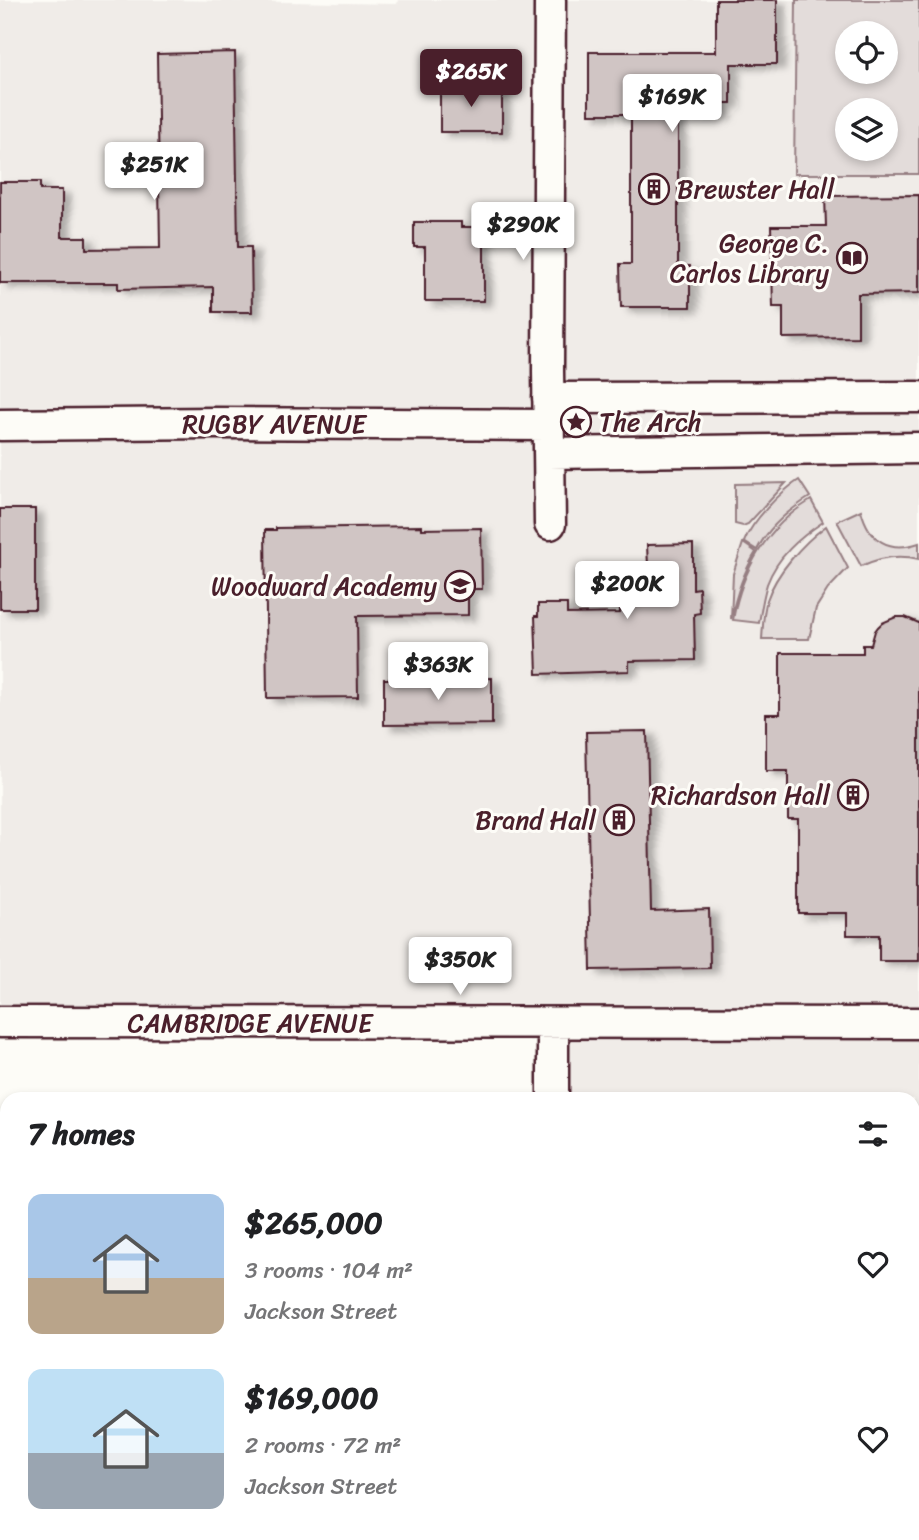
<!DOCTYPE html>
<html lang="en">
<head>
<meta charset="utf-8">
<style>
  body { margin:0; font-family:Sriracha,sans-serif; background:#f2f2f2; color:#202124; height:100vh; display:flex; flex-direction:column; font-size:26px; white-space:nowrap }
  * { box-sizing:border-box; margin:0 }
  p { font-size:23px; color:#757577 }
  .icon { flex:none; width:38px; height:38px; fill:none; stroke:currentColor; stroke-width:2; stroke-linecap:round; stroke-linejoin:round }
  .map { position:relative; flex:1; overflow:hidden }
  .drawer { position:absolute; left:0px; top:1092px; width:920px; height:448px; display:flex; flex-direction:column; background:#fff; border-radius:21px 21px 0 0; box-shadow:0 4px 10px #0003 }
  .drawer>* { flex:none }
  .tools { position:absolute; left:835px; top:21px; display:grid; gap:14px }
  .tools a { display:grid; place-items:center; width:63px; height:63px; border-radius:50%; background:#fff; box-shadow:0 4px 10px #0003; font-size:35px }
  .price { position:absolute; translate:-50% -60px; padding:0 16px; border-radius:7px; background:#fff; color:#222; font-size:23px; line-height:46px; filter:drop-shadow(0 2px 4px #0008) }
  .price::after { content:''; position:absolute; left:50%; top:42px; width:21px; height:16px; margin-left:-10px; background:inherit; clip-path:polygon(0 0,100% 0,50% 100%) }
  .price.active { background:#4a1f2b; color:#fff }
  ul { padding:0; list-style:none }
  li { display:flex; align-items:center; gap:21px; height:175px; padding:0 28px }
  li span { display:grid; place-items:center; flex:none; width:196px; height:140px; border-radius:14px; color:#555 }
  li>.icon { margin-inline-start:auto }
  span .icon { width:84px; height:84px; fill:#fffc; stroke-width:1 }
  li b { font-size:30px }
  h2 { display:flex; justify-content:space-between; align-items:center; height:84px; padding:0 28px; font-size:30px }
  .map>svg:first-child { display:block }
  .built { fill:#f0ece8; fill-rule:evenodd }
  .green { fill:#e3dcda; stroke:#967e82; stroke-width:2; fill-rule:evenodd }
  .building { fill:#d0c5c4; stroke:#4a1f2b; stroke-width:2; filter:url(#shadow) }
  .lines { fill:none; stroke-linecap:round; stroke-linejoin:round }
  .minor-casing { stroke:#4a1f2b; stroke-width:35 }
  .minor { stroke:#fdfcf7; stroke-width:30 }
  .labels { text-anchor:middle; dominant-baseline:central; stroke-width:6; stroke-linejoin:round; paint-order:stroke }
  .poi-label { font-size:26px; fill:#4a1f2b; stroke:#fdfcf7; text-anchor:end }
  .street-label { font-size:26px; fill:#4a1f2b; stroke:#fdfcf7 }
</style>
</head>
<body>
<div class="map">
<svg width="919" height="1540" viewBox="0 0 919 1540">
  <defs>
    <filter id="shadow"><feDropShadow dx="8" dy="4.5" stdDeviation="3.5" flood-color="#0004"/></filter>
  </defs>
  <rect width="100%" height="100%" fill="#fdfcf7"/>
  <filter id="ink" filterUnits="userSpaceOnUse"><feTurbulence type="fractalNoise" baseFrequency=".0143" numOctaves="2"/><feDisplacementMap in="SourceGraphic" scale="14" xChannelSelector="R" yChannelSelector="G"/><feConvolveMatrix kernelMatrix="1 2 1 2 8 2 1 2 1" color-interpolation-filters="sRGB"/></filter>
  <g filter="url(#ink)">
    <path class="built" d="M 0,0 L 173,0 L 397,4 L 398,0 L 919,0 L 919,1540 L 553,1540 L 553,1533 L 914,1533 L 914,1099 L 553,1099 L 553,1023 L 0,1022 ZM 847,33 L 886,33 L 886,72 L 847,72 ZM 847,110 L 886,110 L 886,149 L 847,149 Z"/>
    <path class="green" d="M 796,0 L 919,0 L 919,174 L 794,174 ZM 847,33 L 886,33 L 886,72 L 847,72 ZM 847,110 L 886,110 L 886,149 L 847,149 Z
      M 799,480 L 810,497 C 789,510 768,528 757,550 L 744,542 C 752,521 780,492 799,480 Z
      M 786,483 L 748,524 L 743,526 L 735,524 L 735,484 Z
      M 811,500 L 823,522 C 799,538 777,557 767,584 C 763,597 761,611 759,623 L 733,620 C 742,570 767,526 811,500 Z
      M 861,510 C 869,541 889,553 919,543 L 919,559 C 899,554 880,557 861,566 L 837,521 Z
      M 826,526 L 848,568 L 828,589 L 816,608 L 809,639 L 762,639 C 763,627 763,612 767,600 C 776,573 803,543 826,526 Z
      M 743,543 L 756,552 C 743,573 736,595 731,619 L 733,574 Z
      M 914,1198 L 919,1198 L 919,1329 L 914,1329 Z"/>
    <path class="building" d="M 716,0 L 777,0 L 777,64 L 731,64 L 731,103 L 723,103 L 723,114 L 678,114 L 678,266 L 690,266 L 690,307 L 621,307 L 620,264 L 631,264 L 631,114 L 589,114 L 589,52 L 716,52 Z
      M 235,52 L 238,247 L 251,247 L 252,312 L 213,312 L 213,287 L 118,289 L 118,283 L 0,283 L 0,182 L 40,182 L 40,190 L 62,190 L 62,237 L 86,237 L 86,249 L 160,248 L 157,54 Z
      M 502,86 L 502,132 L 440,132 L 440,87 Z
      M 919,195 L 919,293 L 858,294 L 858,337 L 783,338 L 783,307 L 773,307 L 771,226 L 826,226 L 825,196 Z
      M 414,222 L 461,222 L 461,227 L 484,227 L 484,301 L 425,301 L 425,247 L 414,247 Z
      M 0,509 L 35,509 L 35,609 L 0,609 Z
      M 422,526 L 422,529 L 481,528 L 482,589 L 468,589 L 468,615 L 357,616 L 358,697 L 267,698 L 265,530 L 276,530 L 276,528 Z
      M 693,544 L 693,589 L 699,588 L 700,613 L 694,614 L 695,660 L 629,661 L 629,671 L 537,674 L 535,616 L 538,616 L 538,604 L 567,604 L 567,614 L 620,613 L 620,590 L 627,590 L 626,566 L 648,566 L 647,545 Z
      M 896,617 L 905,617 L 919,623 L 919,961 L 879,961 L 879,935 L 847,935 L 847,913 L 798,913 L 798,819 L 788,819 L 788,771 L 766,771 L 766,714 L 780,714 L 780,653 L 863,653 L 863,645 L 871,645 L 875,631 L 878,627 L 882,623 Z
      M 492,678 L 492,724 L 384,725 L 384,679 Z
      M 647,731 L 651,911 L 709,909 L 710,968 L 591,970 L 586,732 Z"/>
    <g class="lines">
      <g class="minor-casing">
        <path id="minor" d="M 548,398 L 919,397
          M 0,425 L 215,423 L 548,425
          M 549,453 L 919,448
          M 550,524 L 548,371 L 550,0
          M 0,1022 L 919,1023
          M 553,1023 L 553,1099
          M 553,1533 L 553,1540"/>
      </g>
      <use href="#minor" class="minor"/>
    </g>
  </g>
  <defs>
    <g id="building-ring" transform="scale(1.575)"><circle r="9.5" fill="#fdfcf7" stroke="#4a1f2b" stroke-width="1.5"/><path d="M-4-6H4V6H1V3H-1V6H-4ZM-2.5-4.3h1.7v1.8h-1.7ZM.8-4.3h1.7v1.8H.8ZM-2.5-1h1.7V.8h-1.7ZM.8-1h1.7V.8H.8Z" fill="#4a1f2b"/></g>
    <g id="library-ring" transform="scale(1.575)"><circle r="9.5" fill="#fdfcf7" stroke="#4a1f2b" stroke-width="1.5"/><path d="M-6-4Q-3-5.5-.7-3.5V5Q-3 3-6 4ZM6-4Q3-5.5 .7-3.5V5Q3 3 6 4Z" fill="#4a1f2b"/></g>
    <g id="sight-ring" transform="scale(1.575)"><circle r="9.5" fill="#fdfcf7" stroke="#4a1f2b" stroke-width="1.5"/><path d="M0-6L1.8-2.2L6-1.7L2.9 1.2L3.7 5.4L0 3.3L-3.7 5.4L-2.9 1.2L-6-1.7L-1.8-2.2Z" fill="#4a1f2b"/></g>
    <g id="school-ring" transform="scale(1.575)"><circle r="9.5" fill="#fdfcf7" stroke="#4a1f2b" stroke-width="1.5"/><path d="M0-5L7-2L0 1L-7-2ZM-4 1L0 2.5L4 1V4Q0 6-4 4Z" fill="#4a1f2b"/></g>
  </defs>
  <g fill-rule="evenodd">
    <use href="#building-ring" x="654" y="189"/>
    <use href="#library-ring" x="852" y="258"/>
    <use href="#sight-ring" x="576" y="422"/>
    <use href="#school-ring" x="460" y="586"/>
    <use href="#building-ring" x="853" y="795"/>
    <use href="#building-ring" x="619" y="820"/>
  </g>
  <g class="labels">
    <g class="poi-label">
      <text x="677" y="189" text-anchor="start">Brewster Hall</text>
      <text x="829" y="243">George C.<tspan x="829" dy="30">Carlos Library</tspan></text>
      <text x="599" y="422" text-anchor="start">The Arch</text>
      <text x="437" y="586">Woodward Academy</text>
      <text x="830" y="795">Richardson Hall</text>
      <text x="596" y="820">Brand Hall</text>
    </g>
    <g class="street-label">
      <text x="274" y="424">RUGBY AVENUE</text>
      <text x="250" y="1023">CAMBRIDGE AVENUE</text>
    </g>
  </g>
</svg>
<div class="tools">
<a><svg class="icon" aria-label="locate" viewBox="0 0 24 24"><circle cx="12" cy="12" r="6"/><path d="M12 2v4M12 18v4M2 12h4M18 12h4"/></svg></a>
<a><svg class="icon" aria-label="layers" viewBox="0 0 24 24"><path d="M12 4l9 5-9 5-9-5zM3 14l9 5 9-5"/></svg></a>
</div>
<b class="price active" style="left:471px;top:109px">$265K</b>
<b class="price" style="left:672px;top:134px">$169K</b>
<b class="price" style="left:154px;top:202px">$251K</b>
<b class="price" style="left:523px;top:262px">$290K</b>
<b class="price" style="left:627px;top:621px">$200K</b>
<b class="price" style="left:438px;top:702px">$363K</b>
<b class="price" style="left:460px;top:997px">$350K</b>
<section class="drawer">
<h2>7 homes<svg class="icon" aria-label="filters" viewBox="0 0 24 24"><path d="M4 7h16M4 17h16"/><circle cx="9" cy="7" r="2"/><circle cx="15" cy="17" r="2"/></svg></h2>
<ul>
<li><span style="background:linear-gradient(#a9c7e8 60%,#b9a48a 0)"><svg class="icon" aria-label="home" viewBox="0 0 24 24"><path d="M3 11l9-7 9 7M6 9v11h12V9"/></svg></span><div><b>$265,000</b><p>3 rooms · 104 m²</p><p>Jackson Street</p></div><svg class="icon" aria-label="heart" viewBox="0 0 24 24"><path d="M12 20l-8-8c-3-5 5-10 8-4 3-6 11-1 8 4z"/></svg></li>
<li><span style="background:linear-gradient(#bfe0f5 60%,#9aa5b1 0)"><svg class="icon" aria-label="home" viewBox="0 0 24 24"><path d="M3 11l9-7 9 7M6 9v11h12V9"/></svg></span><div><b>$169,000</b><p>2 rooms · 72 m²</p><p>Jackson Street</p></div><svg class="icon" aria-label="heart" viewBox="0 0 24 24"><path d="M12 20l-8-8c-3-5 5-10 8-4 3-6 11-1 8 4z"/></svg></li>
</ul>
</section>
</div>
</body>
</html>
